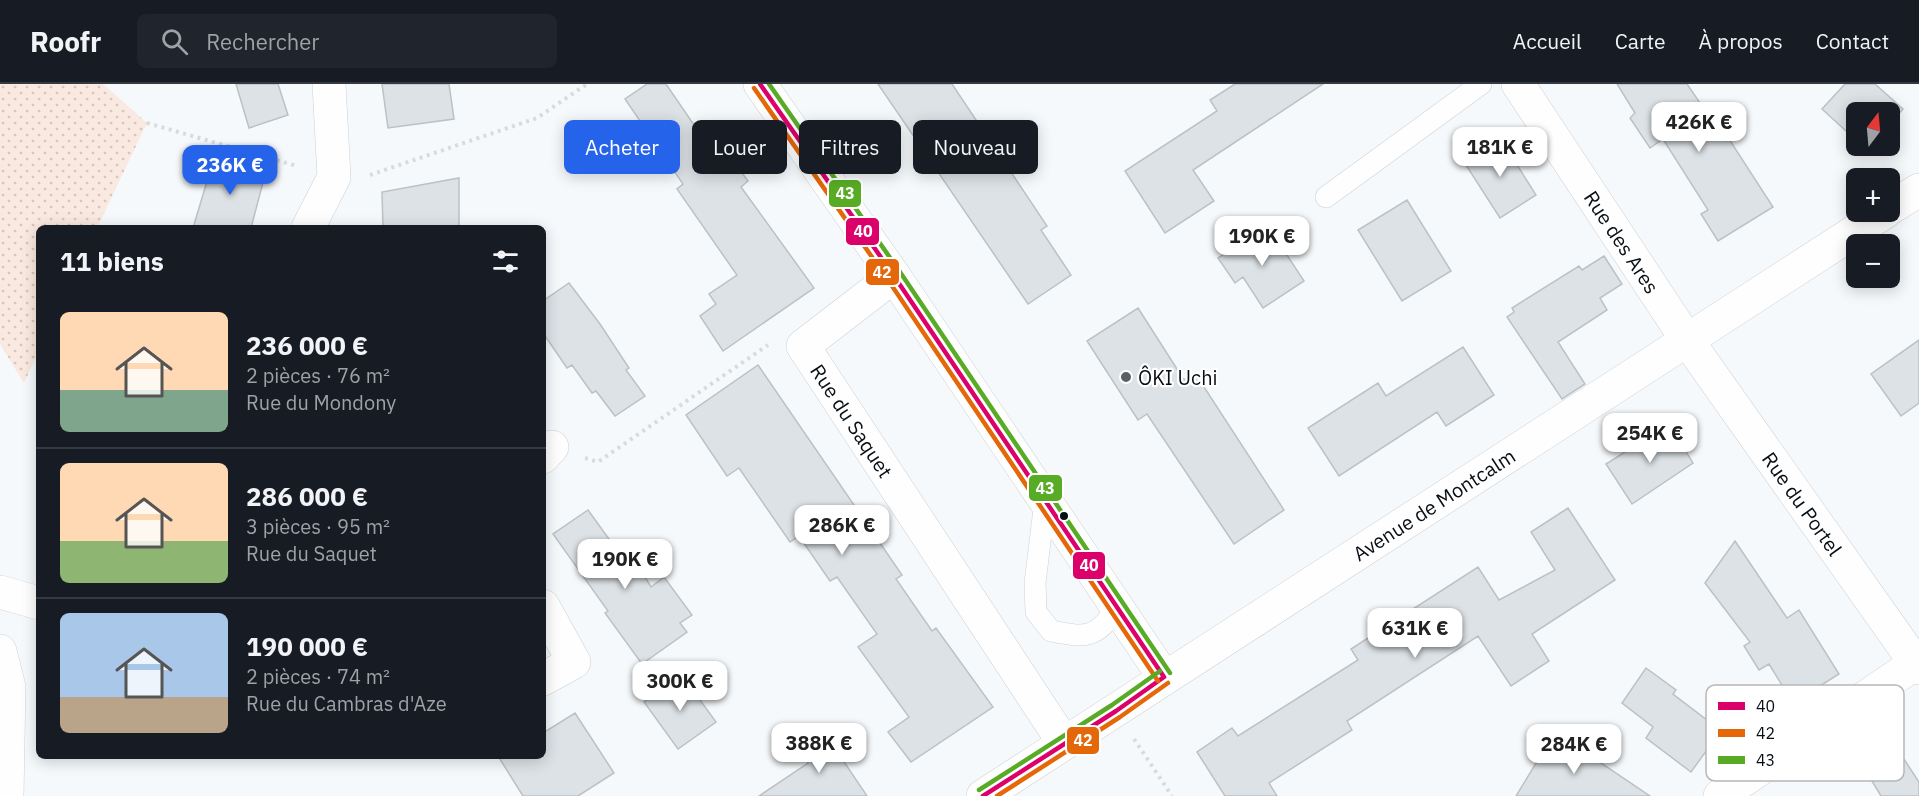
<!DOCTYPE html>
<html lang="fr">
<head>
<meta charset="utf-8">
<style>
  body { margin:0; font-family:"IBM Plex Sans",sans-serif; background:#20242c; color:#f1f3f6; height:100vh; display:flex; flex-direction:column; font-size:22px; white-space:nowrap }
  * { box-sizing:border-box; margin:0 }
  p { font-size:20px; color:#9ea1a6 }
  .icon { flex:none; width:33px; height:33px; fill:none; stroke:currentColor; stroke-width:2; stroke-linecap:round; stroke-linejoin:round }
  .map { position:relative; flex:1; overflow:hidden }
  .panel { position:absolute; left:36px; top:141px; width:510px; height:534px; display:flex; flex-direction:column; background:#171b24; border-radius:9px; box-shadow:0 3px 15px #0003 }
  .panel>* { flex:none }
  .hud { position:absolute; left:564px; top:36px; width:570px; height:54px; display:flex; gap:12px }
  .needle { width:39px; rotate:16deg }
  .controls { position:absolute; left:1846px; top:18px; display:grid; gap:12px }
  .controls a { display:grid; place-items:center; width:54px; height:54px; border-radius:9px; background:#171b24; box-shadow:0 3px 15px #0003; font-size:30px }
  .price { position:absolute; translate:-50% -51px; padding:0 14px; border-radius:12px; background:#fff; color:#222; font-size:20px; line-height:39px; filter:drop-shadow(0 2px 3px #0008) }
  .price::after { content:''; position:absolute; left:50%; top:36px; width:18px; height:14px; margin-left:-9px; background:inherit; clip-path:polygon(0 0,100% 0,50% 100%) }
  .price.active { background:#2563eb; color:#fff }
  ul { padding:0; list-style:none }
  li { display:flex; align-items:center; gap:18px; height:150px; padding:0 24px }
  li+li { border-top:2px solid #363941 }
  li span { display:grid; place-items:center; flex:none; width:168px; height:120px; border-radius:9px; color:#555 }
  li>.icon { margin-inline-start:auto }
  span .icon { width:72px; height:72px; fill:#fffc; stroke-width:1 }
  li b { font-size:26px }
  h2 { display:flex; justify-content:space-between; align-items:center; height:72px; padding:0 24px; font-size:26px }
  .pill { padding:0 21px; border-radius:9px; background:#171b24; box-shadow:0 3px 15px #0003; font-size:21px; line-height:54px }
  .pill.active { background:#2563eb; color:#fff }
  header { display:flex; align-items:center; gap:36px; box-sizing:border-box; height:84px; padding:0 30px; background:#171b24; border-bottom:2px solid #363941 }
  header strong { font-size:28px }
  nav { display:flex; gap:33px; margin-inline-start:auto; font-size:21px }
  .search { width:420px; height:54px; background:#20242c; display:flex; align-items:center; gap:15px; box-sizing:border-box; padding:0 21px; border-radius:9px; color:#9ea1a6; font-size:22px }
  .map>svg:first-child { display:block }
  .park { fill:url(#park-dots) }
  .building { fill:#dce2e6; stroke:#bbc1c5; stroke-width:1.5 }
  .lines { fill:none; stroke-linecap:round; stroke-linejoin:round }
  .lane-casing { stroke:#ccd1d6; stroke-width:22 }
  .street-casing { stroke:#ccd1d6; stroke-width:34 }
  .path { stroke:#d9dadb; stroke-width:4; stroke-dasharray:3 4.5; stroke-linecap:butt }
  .lane { stroke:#fefefe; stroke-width:21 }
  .street { stroke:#fefefe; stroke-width:33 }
  .bus-1-casing { stroke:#fff; stroke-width:9 }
  .bus-2-casing { stroke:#fff; stroke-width:9 }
  .bus-3-casing { stroke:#fff; stroke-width:9 }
  .bus-1 { stroke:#dc006b; stroke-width:4.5 }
  .bus-2 { stroke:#e46809; stroke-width:4.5 }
  .bus-3 { stroke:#58ac25; stroke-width:4.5 }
  .poi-dot { fill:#5b6065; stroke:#fff; stroke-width:2 }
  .bus-dot { fill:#070e14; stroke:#fff; stroke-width:2 }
  .labels { text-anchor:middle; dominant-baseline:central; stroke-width:4.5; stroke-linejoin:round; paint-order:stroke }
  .street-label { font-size:20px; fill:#070e14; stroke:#fff }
  .poi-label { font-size:20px; fill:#070e14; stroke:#fff; text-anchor:start }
  .key { fill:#fff; stroke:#b5b7b8; stroke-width:1.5 }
  .key-label { font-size:16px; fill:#070e14 }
  .line-badge { stroke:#fff; stroke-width:2 }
  .badge-label { font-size:16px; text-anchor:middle; font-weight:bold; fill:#fff }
</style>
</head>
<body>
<header>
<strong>Roofr</strong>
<div class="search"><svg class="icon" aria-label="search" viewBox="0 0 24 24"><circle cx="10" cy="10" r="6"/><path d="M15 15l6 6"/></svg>Rechercher</div>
<nav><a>Accueil</a><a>Carte</a><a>À propos</a><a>Contact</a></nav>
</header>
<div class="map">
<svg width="1919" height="712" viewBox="0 0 1919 712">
  <defs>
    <pattern id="park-dots" width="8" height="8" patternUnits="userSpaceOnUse" patternTransform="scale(1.5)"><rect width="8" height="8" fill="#fae9e0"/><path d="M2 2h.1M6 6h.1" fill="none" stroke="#d5c7bf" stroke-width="1.8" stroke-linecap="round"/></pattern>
  </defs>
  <rect width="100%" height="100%" fill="#f6f9fb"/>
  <path class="park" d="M 0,0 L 103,0 L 147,39 L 97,144 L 39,144 L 39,267 L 24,299 L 0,260 Z"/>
  <path class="building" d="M 236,0 L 278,0 L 288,31 L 249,44 Z
    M 382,0 L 449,0 L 454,35 L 388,44 Z
    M 647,0 L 666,0 L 718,76 L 728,70 L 748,97 L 741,103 L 814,204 L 723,267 L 700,232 L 716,220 L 709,210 L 737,191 L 677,105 L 683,100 L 625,15 Z
    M 878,0 L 952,0 L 1047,142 L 1041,146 L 1071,191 L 1028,220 Z
    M 1235,0 L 1323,0 L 1193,86 L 1214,117 L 1165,149 L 1125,87 L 1217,27 L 1210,16 Z
    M 1617,0 L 1687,0 L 1726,57 L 1729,55 L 1773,123 L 1718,157 L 1701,130 L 1708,126 L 1663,55 L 1650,64 L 1630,34 L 1635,29 Z
    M 1845,0 L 1875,0 L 1903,25 L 1890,40 L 1890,28 L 1857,28 L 1857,57 L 1822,25 Z
    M 1500,54 L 1536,111 L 1500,134 L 1464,78 Z
    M 214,74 L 266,87 L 251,144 L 193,144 Z
    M 459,94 L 459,144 L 383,144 L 382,108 Z
    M 1407,116 L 1451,187 L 1402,217 L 1358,146 Z
    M 1268,142 L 1304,197 L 1263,224 L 1243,193 L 1235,199 L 1218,174 Z
    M 1604,172 L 1622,200 L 1600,214 L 1607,226 L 1558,258 L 1585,300 L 1562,315 L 1507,233 L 1514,228 L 1512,224 L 1579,182 L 1582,186 Z
    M 569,199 L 600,240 L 629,284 L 626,286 L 645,312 L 615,332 L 596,307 L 592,309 L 572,281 L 567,284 L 543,249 L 543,217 Z
    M 1138,224 L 1184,296 L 1195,289 L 1284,426 L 1234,460 L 1147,330 L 1138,336 L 1087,257 Z
    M 1919,256 L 1919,319 L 1901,332 L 1871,290 Z
    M 1463,263 L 1494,311 L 1446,342 L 1437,328 L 1339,392 L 1308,344 L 1378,299 L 1386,312 Z
    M 758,281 L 902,491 L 896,495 L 932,547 L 936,544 L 993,623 L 911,678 L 888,648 L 909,633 L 858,563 L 877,550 L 837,493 L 830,497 L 799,452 L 790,458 L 739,384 L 727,392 L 686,331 Z
    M 1669,340 L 1693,379 L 1632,420 L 1606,380 Z
    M 1568,424 L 1615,496 L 1532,550 L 1549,577 L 1511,602 L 1478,552 L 1347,637 L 1352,646 L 1269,699 L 1277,712 L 1225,712 L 1197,668 L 1232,644 L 1238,652 L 1358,576 L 1351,565 L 1478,483 L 1499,516 L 1555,486 L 1531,448 Z
    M 588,426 L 632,487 L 639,483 L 651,503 L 664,493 L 692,531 L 680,539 L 687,548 L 642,580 L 605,529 L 608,527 L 553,450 Z
    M 1735,457 L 1787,534 L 1799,526 L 1839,590 L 1793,619 L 1769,580 L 1759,586 L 1744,562 L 1750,558 L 1705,499 Z
    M 1646,584 L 1676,606 L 1673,610 L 1712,640 L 1706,648 L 1715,655 L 1691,688 L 1646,654 L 1653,643 L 1622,619 Z
    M 682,591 L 716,638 L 678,665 L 644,618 Z
    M 575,629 L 614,689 L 578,712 L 523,712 L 498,672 L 543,672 L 543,649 Z
    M 824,648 L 867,712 L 759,712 L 808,679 L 799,666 Z
    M 1555,648 L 1650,712 L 1516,712 Z
    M 1896,663 L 1919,698 L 1919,712 L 1881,712 L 1864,684 Z"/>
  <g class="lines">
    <g class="lane-casing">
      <path id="lane" d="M 1326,113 L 1481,0
        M 1045,417 L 1035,499 L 1036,528 L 1051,547 C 1087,554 1096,555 1118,522"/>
    </g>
    <g class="street-casing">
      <g id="street">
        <path d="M 760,0 L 894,192 L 1164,593"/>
        <path id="s1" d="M 1518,0 L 1687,256 L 1919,584"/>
        <path d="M 1890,124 L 1919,106"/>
        <path d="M 308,144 L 334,93 L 329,0"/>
        <path id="s2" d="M 894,192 L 803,262 L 1064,659"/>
        <path d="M 543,373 L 552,363"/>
        <path d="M 0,508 L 39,519"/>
        <path d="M 543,522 L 574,578 L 543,595"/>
        <path d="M 0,567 L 9,603 L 7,712"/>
        <path id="s3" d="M 983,712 L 1885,128"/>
        <path d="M 1720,712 L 1916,579"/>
      </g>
    </g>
    <path class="path" d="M 147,39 L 297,82
      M 370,91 L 537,34 L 587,0
      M 585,374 L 598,378 L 768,261
      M 1134,655 L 1172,712"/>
    <use href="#lane" class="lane"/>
    <use href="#street" class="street"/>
    <g class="bus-1-casing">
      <path id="bus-1" d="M 760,0 L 894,192 L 1164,593
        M 983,712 L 1116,627 L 1164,593"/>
    </g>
    <g class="bus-2-casing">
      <path id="bus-2" d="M 754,4 L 888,196 L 1158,597
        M 997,712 L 1120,633 L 1168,599"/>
    </g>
    <g class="bus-3-casing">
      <path id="bus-3" d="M 769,0 L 900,188 L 1170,589
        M 979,706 L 1112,621 L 1160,587"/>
    </g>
    <use href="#bus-1" class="bus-1"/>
    <use href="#bus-2" class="bus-2"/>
    <use href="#bus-3" class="bus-3"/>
  </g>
  <circle class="poi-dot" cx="1126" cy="293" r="6"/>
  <circle class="bus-dot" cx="1064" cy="432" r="5"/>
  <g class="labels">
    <g class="street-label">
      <text stroke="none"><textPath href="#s1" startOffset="189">Rue des Ares</textPath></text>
      <text stroke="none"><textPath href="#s2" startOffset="204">Rue du Saquet</textPath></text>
      <text stroke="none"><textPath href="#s3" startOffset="537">Avenue de Montcalm</textPath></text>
      <text stroke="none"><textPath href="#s1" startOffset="507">Rue du Portel</textPath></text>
    </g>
    <g class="poi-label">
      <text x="1138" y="293">ÔKI Uchi</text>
    </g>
  </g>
  <rect x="1706" y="601" width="198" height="96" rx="9" class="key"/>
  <rect x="1718" y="618" width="27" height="8" fill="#dc006b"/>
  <rect x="1718" y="645" width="27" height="8" fill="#e46809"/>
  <rect x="1718" y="672" width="27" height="8" fill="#58ac25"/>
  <g class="key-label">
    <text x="1756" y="628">40</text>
    <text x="1756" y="655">42</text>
    <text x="1756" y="682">43</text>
  </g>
  <g class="line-badge">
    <rect x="828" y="95" width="34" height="29" rx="6" fill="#58ac25"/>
    <rect x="845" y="133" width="35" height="29" rx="6" fill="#dc006b"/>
    <rect x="865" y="174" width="35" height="28" rx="6" fill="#e46809"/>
    <rect x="1028" y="390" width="35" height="28" rx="6" fill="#58ac25"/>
    <rect x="1072" y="467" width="34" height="29" rx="6" fill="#dc006b"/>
    <rect x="1066" y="642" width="34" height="29" rx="6" fill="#e46809"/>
  </g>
  <g class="badge-label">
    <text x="845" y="115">43</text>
    <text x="863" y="153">40</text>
    <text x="882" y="194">42</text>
    <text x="1045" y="410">43</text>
    <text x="1089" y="487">40</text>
    <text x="1083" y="662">42</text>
  </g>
</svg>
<div class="controls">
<a><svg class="needle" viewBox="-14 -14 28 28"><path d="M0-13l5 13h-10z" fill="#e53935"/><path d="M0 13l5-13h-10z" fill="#9ea1a6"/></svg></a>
<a>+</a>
<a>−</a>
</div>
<b class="price" style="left:1699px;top:69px">426K €</b>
<b class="price" style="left:1500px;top:94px">181K €</b>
<b class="price active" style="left:230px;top:112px">236K €</b>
<b class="price" style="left:1262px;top:183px">190K €</b>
<b class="price" style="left:1650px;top:380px">254K €</b>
<b class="price" style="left:842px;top:472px">286K €</b>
<b class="price" style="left:625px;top:506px">190K €</b>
<b class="price" style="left:1415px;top:575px">631K €</b>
<b class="price" style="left:680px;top:628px">300K €</b>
<b class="price" style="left:819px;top:690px">388K €</b>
<b class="price" style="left:1574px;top:691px">284K €</b>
<div class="hud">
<a class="pill active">Acheter</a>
<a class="pill">Louer</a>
<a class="pill">Filtres</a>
<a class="pill">Nouveau</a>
</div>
<section class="panel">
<h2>11 biens<svg class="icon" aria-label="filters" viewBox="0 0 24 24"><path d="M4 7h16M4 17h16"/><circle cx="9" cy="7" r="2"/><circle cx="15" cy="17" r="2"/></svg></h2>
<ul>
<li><span style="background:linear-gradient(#ffd9b3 65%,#7fa58c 0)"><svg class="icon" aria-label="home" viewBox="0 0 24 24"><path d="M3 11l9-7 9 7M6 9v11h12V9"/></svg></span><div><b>236 000 €</b><p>2 pièces · 76 m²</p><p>Rue du Mondony</p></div></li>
<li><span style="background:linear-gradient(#ffd9b3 65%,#8fb573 0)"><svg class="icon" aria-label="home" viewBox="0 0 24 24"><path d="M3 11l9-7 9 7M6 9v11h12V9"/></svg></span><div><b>286 000 €</b><p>3 pièces · 95 m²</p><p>Rue du Saquet</p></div></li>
<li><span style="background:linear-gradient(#a9c7e8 70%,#b9a48a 0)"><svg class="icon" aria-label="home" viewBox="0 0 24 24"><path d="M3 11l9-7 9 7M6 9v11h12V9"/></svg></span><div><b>190 000 €</b><p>2 pièces · 74 m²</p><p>Rue du Cambras d'Aze</p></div></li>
</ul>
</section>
</div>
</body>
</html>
